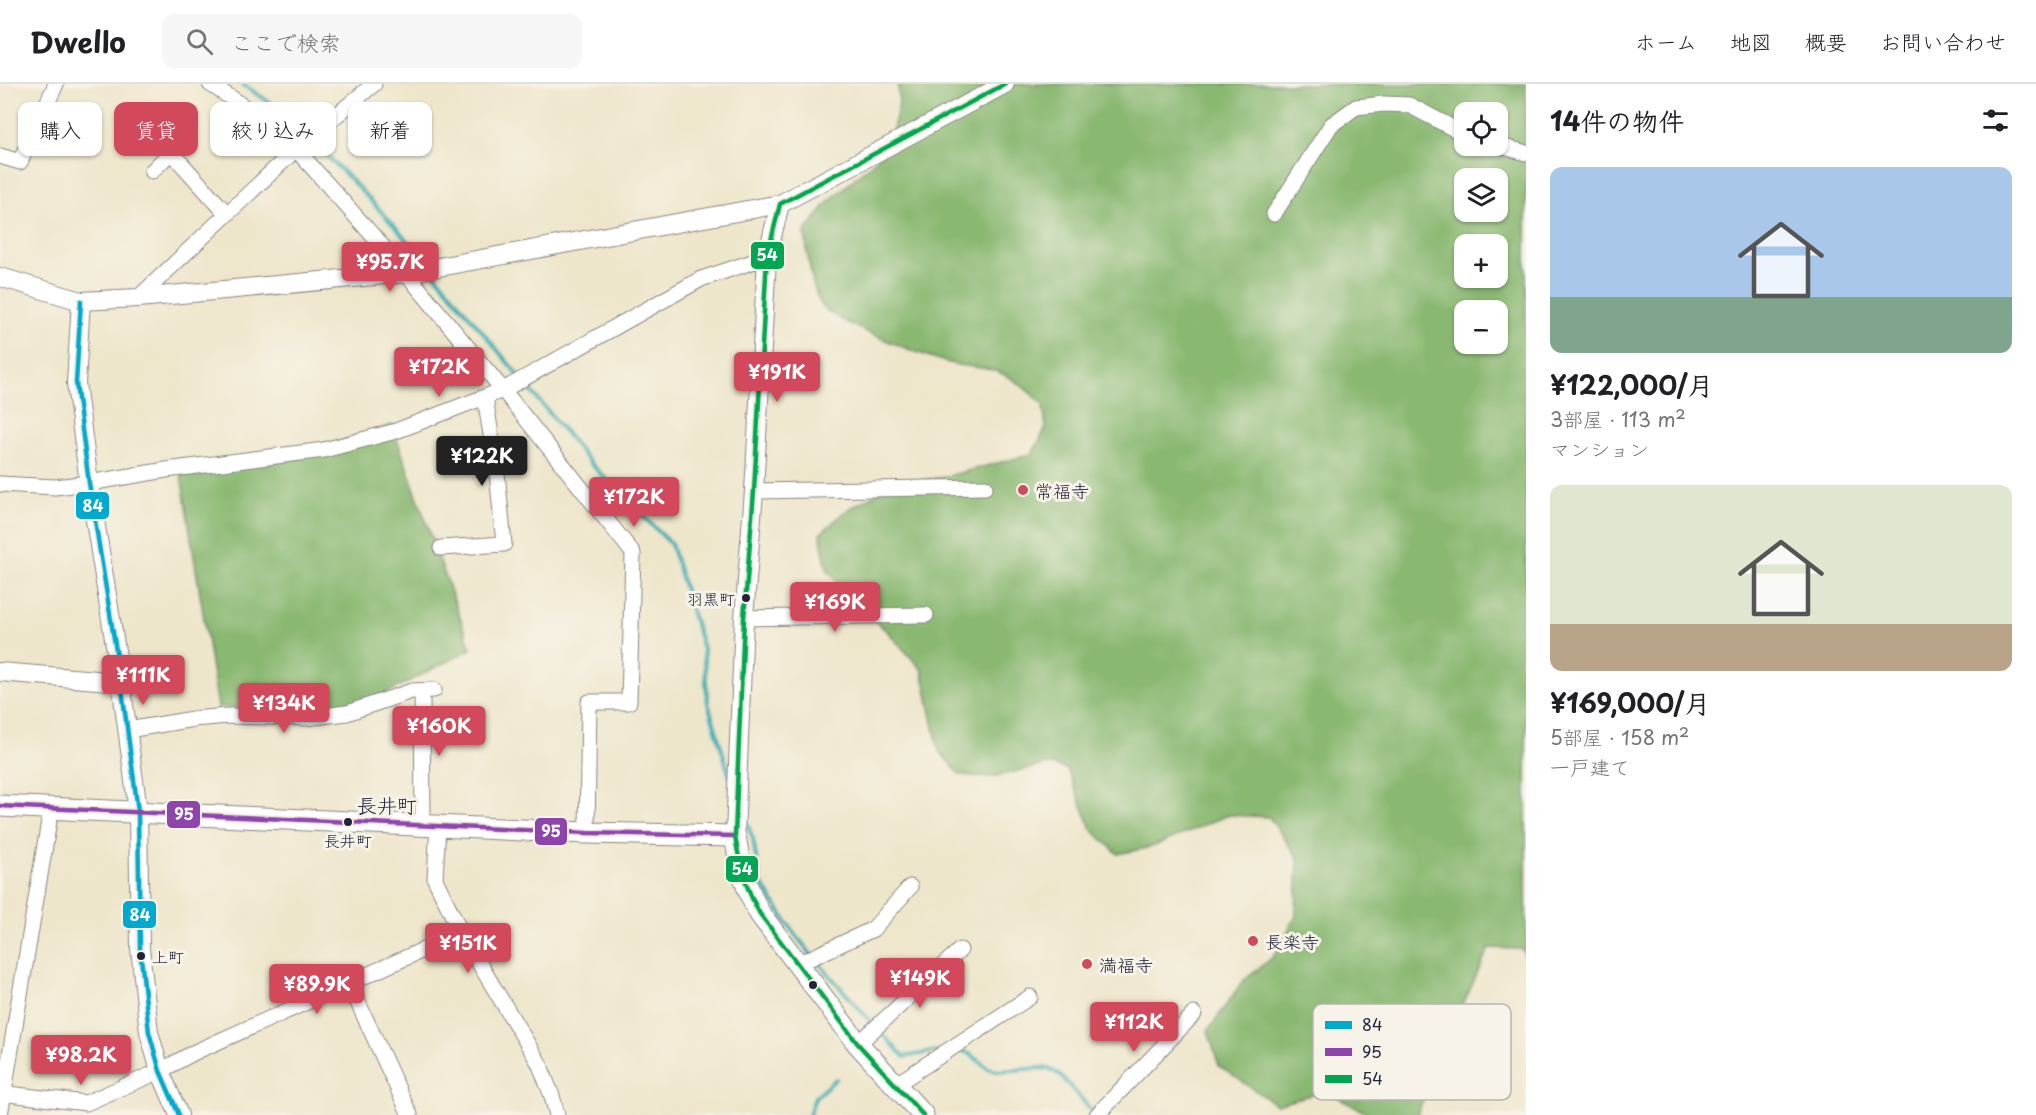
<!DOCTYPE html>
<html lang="ja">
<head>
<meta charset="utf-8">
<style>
  body { margin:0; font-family:"Playpen Sans","Klee One",sans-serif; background:#f6f6f6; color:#202124; height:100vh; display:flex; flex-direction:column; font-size:22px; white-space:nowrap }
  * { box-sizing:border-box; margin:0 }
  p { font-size:20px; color:#757577 }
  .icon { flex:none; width:33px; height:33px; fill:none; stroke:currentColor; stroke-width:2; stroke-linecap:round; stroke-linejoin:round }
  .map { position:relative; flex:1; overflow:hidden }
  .panel { display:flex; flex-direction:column; background:#fff; width:510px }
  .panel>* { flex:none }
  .banner { position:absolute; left:18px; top:18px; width:570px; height:54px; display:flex; gap:12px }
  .fabs { position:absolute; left:1454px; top:18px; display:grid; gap:12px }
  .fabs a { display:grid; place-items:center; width:54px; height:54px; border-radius:12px; background:#fff; box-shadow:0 2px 4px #0004; font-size:30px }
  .price { position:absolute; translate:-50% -51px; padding:0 14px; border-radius:6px; background:#d1495b; color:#fff; font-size:20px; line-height:39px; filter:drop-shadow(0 2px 3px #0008) }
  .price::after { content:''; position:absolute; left:50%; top:36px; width:18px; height:14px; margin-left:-9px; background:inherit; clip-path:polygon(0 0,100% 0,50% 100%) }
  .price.selected { background:#222; color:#fff }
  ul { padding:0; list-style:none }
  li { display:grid; align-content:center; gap:12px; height:318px; padding:0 24px }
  li span { display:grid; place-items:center; height:186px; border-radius:12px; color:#555 }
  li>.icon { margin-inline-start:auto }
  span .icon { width:108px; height:108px; fill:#fffc; stroke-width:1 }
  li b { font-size:26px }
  h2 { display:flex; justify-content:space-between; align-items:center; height:72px; padding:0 24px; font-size:26px }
  .tag { padding:0 21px; border-radius:12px; background:#fff; box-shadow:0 2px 4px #0004; font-size:21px; line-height:54px }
  .tag.selected { background:#d1495b; color:#fff }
  header { display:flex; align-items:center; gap:36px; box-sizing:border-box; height:84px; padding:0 30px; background:#fff; border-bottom:2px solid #e0e0e0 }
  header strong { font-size:28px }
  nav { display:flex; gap:33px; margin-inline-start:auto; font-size:21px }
  .search { width:420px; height:54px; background:#f6f6f6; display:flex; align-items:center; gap:15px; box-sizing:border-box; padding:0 21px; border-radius:12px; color:#757577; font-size:22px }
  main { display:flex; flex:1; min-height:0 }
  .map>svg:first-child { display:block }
  .forest { fill:#89b871; stroke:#566d56; stroke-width:1.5; fill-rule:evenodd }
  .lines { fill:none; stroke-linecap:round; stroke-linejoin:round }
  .stream { stroke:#3badb3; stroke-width:4 }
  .minor-casing { stroke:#888483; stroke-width:17 }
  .tertiary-casing { stroke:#888483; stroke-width:20 }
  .secondary-casing { stroke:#888483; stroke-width:23 }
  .minor { stroke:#fff; stroke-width:15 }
  .tertiary { stroke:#fff; stroke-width:18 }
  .secondary { stroke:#fff; stroke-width:21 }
  .bus-1-casing { stroke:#f7f3e8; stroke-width:9 }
  .bus-2-casing { stroke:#f7f3e8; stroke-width:9 }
  .bus-3-casing { stroke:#f7f3e8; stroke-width:9 }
  .bus-1 { stroke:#00a9ce; stroke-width:4.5 }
  .bus-2 { stroke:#8e44ad; stroke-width:4.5 }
  .bus-3 { stroke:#00a651; stroke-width:4.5 }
  .poi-dot { fill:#d1495b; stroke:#f7f3e8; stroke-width:2 }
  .bus-dot { fill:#22223b; stroke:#f7f3e8; stroke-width:2 }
  .labels { text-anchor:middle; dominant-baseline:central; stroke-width:6; stroke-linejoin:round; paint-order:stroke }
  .bus-label { font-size:16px; fill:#22223b; stroke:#f7f3e8; text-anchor:end }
  .poi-label { font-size:18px; fill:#22223b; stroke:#f7f3e8; text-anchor:start }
  .neighbourhood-label { font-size:20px; fill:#22223b; stroke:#f7f3e8 }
  .key { fill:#f7f3e8; stroke:#b7b4b4; stroke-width:1.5 }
  .key-label { font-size:16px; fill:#22223b }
  .line-badge { stroke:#f7f3e8; stroke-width:2 }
  .badge-label { font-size:16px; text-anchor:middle; font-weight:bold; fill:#fff }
</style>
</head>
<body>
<header>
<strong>Dwello</strong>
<div class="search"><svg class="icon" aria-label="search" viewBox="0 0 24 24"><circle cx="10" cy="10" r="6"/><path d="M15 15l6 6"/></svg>ここで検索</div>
<nav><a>ホーム</a><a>地図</a><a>概要</a><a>お問い合わせ</a></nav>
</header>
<main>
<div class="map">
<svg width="1526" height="1031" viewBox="0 0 1526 1031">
  <rect width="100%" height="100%" fill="#f7f3e8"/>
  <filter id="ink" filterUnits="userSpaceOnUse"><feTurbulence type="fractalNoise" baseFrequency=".0167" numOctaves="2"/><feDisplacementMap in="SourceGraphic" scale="12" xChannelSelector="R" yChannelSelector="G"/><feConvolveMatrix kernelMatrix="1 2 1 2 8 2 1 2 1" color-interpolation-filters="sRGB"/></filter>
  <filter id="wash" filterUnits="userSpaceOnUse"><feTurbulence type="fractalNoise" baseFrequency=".008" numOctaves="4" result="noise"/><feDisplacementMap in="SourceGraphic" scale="24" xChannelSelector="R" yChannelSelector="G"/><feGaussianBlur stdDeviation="1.35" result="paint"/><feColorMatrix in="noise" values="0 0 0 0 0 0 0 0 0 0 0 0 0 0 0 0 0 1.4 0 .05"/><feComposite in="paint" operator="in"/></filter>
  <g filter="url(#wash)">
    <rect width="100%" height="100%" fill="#eee6cb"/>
    <path class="forest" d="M 898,0 L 1526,0 L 1526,875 L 1522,865 L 1489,864 L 1446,958 L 1417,1031 L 1370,1031 L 1325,1007 L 1277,1021 L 1219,982 L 1208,947 L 1242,898 L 1273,873 L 1296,832 L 1298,774 L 1269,733 L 1228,731 L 1152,763 L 1118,770 L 1092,746 L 1067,685 L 1048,680 L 992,693 L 960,691 L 939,667 L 922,586 L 888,548 L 858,524 L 827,485 L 820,450 L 848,425 L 892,401 L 944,393 L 1032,370 L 1046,344 L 1043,320 C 1030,309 1015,294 998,288 C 984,283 968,283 953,280 C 930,274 831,238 821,220 C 811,203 807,168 805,148 L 827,119 L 888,65 L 899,20 ZM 1464,28 L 1497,28 L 1497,62 L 1464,62 ZM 1464,94 L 1497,94 L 1497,128 L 1464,128 ZM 1464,160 L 1497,160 L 1497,194 L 1464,194 ZM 1464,226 L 1497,226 L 1497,260 L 1464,260 Z
      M 392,341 L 471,565 L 373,616 L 313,627 L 218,623 L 181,391 L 291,374 Z"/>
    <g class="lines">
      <path class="stream" d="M 242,0 L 269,18 L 306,53
        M 312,58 C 353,96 390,136 426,179
        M 434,189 L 519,292
        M 524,298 L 591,380 L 671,460 L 703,565 L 708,619 L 730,693
        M 743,728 L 753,755 L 760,797 L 794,849 L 811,870
        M 816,876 L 873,940
        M 878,945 L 904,973 L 936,967
        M 958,965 L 970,970 L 988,984 L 996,987 L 1041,984 L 1050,985 L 1060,991 L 1093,1028
        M 809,1031 L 815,1013 L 836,995"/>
    </g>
  </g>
  <g filter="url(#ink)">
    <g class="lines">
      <g class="minor-casing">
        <path id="minor" d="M 210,0 L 236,17 L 296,65 L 406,189 L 503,306 L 633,469 L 629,618 L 589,618 L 587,749
          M 1497,61 L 1526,69
          M 0,72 L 20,78 L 56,0
          M 152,87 L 171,68 L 226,129
          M 1274,130 L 1331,41 L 1356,23 L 1384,20 L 1409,21 L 1464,50
          M 138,214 L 296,65 L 374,0
          M 0,400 L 55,403 L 89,399 L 166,386 L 324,366 L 396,347 L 503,306 L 701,195 L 767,173
          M 754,407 L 985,403
          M 441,464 L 504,460 L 497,389 L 485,313
          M 744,534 L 926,531
          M 422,607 L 423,740
          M 128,646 L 193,635 L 228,632 L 306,634 L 347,629 L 412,607 L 434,606
          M 438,741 L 435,795 L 461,849 L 539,979 L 552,1012 L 557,1031
          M 798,880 L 873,845 L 910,803
          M 349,899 L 410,1031
          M 858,960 L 960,866
          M 895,1001 L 1030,913
          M 0,1009 L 86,1019 L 160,987 L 195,968 L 461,849
          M 0,1031 L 51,725
          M 1097,1031 L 1194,930"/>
      </g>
      <g class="tertiary-casing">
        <path id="tertiary" d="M 0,193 L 81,217 L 138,214 L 406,189 L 780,120
          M 81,217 L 76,299 L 89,399 L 121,598 L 138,727 L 140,864 L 149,948 L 160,987 L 179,1031
          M 0,588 L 121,598
          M 735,752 L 744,534 L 754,407 L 767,173 L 780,120 L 1005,0"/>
      </g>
      <g class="secondary-casing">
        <path id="secondary" d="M 0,722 L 587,749 L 735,752 C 740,782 745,803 760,830 L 858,960 L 923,1031"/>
      </g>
      <use href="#minor" class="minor"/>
      <use href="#tertiary" class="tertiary"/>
      <use href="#secondary" class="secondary"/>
      <g class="bus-1-casing">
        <path id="bus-1" d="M 81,217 L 76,299 L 89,399 L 121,598 L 138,727 L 140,864 L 149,948 L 160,987 L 179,1031"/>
      </g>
      <g class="bus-2-casing">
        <path id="bus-2" d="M 0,722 L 587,749 L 735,752"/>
      </g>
      <g class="bus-3-casing">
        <path id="bus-3" d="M 923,1031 L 858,960 L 760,830 C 745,803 740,782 735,752 L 744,534 L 754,407 L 767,173 L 780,120 L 1005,0"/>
      </g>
      <use href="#bus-1" class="bus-1"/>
      <use href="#bus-2" class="bus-2"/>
      <use href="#bus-3" class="bus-3"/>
    </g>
  </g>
  <g class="poi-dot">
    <circle cx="1023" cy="406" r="6"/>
    <circle cx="1253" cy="857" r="6"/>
    <circle cx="1087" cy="880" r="6"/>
  </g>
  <g class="bus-dot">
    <circle cx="746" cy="514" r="5"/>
    <circle cx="348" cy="738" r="5"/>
    <circle cx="141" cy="872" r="5"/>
    <circle cx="813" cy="901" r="5"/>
  </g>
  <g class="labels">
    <g class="bus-label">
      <text x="735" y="514">羽黒町</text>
      <text x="348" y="756" text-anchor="middle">長井町</text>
      <text x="152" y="872" text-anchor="start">上町</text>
    </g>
    <g class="poi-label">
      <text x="1035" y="406">常福寺</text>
      <text x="1265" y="857">長楽寺</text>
      <text x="1099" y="880">満福寺</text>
    </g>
    <g class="neighbourhood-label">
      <text x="387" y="721">長井町</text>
    </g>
  </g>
  <rect x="1313" y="920" width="198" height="96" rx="9" class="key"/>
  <rect x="1325" y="937" width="27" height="8" fill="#00a9ce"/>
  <rect x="1325" y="964" width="27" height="8" fill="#8e44ad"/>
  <rect x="1325" y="991" width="27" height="8" fill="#00a651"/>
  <g class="key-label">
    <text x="1362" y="947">84</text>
    <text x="1362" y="974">95</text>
    <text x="1362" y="1001">54</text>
  </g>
  <g class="line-badge">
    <rect x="750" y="157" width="35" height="29" rx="6" fill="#00a651"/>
    <rect x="75" y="407" width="35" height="29" rx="6" fill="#00a9ce"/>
    <rect x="166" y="716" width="35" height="29" rx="6" fill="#8e44ad"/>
    <rect x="534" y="733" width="34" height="29" rx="6" fill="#8e44ad"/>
    <rect x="725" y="771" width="34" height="28" rx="6" fill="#00a651"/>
    <rect x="122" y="816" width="35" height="29" rx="6" fill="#00a9ce"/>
  </g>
  <g class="badge-label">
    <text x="767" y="177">54</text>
    <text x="93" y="428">84</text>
    <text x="184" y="736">95</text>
    <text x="551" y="753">95</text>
    <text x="742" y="791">54</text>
    <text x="140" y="837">84</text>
  </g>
</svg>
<div class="fabs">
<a><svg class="icon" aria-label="locate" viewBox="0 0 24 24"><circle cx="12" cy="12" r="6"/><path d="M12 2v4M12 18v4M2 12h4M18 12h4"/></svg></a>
<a><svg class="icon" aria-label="layers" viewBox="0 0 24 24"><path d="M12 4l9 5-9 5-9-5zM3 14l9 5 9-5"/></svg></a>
<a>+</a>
<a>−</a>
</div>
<b class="price" style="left:390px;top:209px">¥95.7K</b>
<b class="price" style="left:439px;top:314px">¥172K</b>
<b class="price" style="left:777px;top:319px">¥191K</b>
<b class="price selected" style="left:482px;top:403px">¥122K</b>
<b class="price" style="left:634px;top:444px">¥172K</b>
<b class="price" style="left:835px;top:549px">¥169K</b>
<b class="price" style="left:143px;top:622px">¥111K</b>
<b class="price" style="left:284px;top:650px">¥134K</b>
<b class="price" style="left:439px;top:673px">¥160K</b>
<b class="price" style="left:468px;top:890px">¥151K</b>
<b class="price" style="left:920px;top:925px">¥149K</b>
<b class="price" style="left:317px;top:931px">¥89.9K</b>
<b class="price" style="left:1134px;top:969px">¥112K</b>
<b class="price" style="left:81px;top:1002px">¥98.2K</b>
<div class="banner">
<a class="tag">購入</a>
<a class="tag selected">賃貸</a>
<a class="tag">絞り込み</a>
<a class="tag">新着</a>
</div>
</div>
<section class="panel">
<h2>14件の物件<svg class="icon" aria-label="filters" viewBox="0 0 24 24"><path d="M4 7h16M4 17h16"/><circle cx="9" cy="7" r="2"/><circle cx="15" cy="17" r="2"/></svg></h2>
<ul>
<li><span style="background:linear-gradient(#a9c7e8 70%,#7fa58c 0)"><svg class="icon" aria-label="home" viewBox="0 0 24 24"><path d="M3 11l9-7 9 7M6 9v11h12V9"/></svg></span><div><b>¥122,000/月</b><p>3部屋 · 113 m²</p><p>マンション</p></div></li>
<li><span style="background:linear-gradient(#dfe7d0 75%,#b9a48a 0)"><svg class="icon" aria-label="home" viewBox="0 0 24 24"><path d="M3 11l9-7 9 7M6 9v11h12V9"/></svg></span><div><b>¥169,000/月</b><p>5部屋 · 158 m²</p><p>一戸建て</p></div></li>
</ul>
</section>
</main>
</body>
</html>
